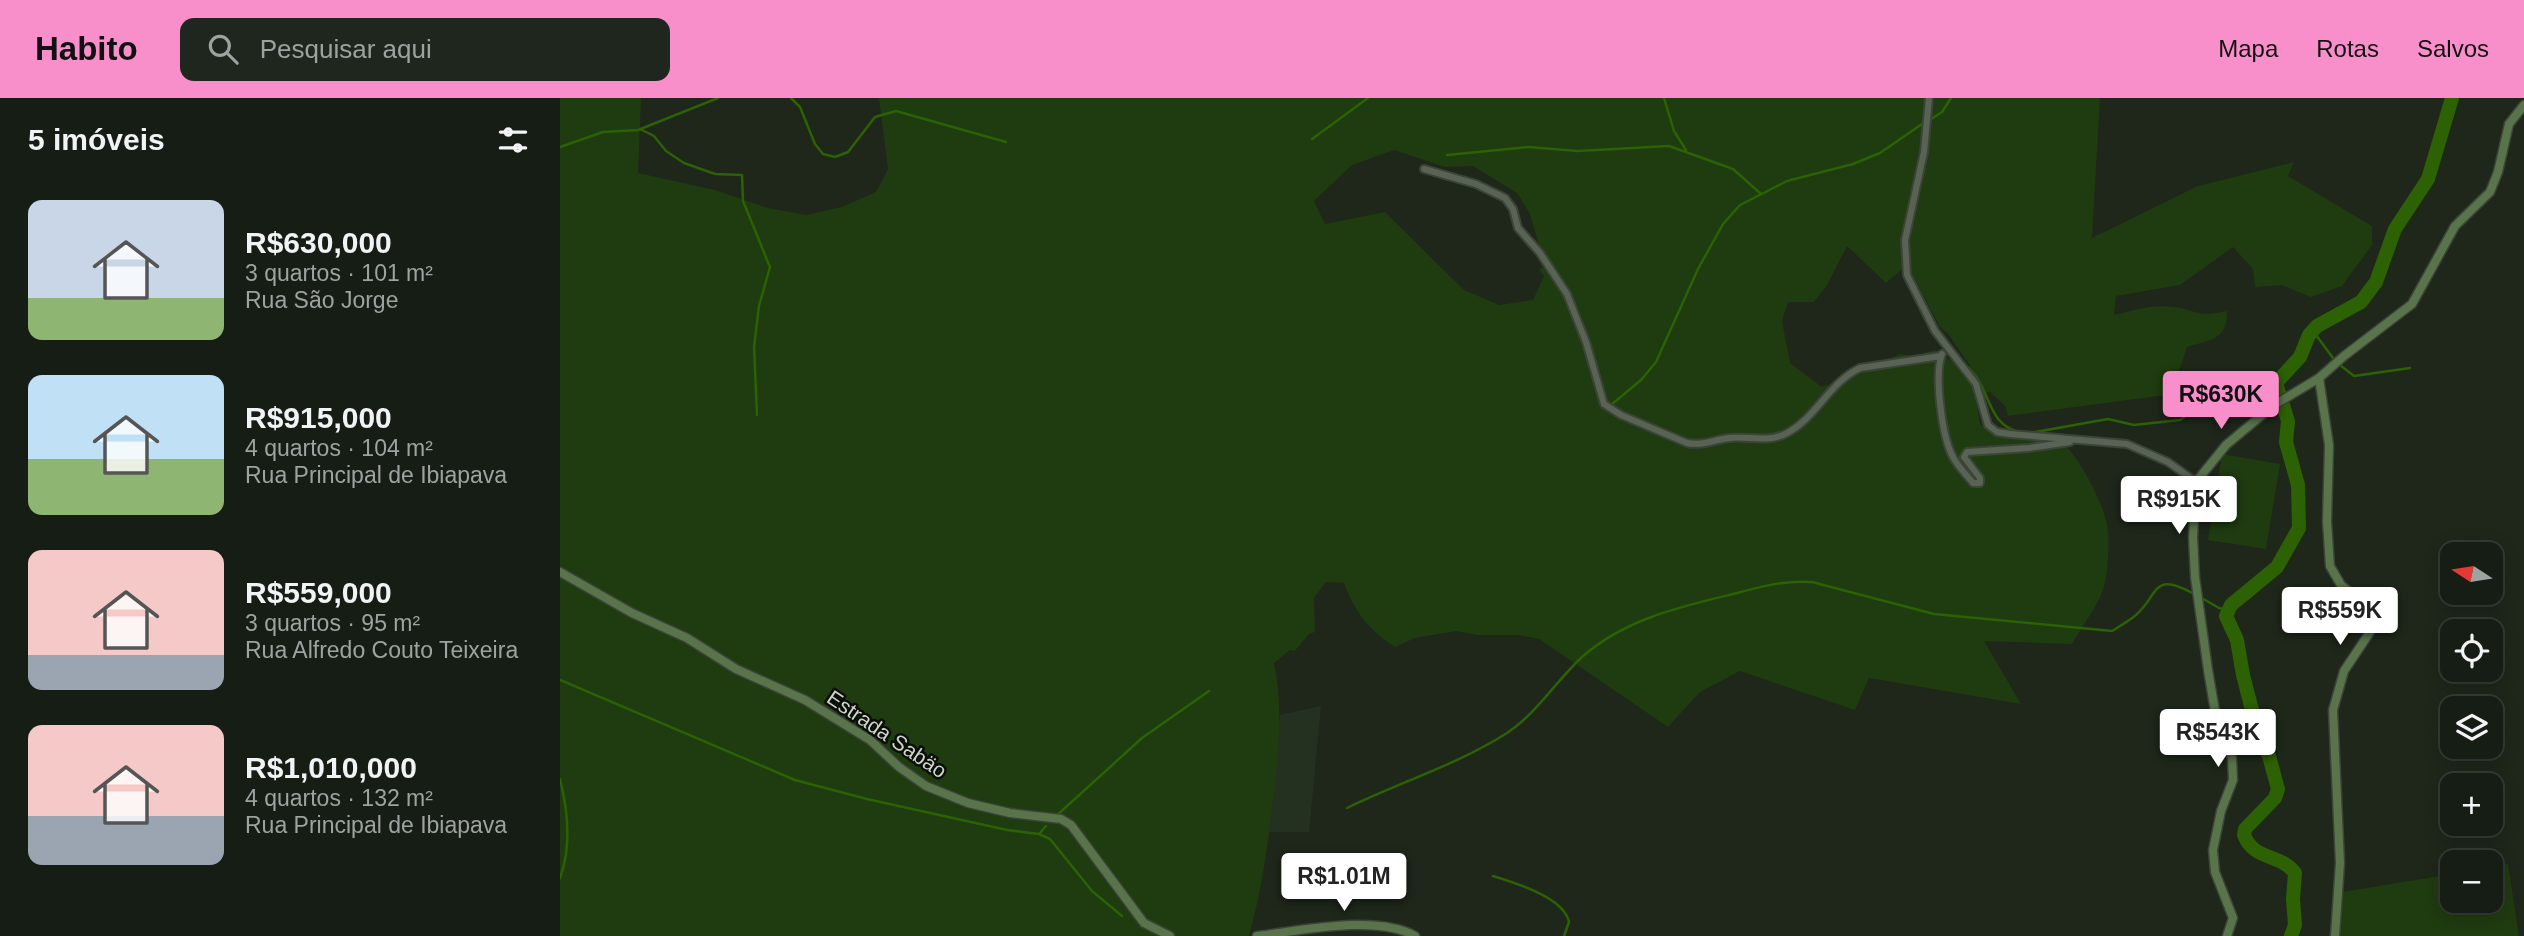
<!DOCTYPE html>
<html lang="pt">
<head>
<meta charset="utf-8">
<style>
  body { margin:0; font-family:Arial,sans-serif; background:#1f261d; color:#f1f3f6; height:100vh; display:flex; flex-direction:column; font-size:26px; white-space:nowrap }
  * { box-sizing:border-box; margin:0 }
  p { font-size:23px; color:#9ea2a0 }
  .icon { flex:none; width:38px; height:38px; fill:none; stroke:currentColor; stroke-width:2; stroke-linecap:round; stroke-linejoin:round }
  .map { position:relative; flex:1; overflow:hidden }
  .side { display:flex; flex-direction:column; background:#161d14; width:560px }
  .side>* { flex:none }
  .needle { width:46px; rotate:282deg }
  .buttons { position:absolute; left:1880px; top:444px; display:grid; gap:14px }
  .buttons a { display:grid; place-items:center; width:63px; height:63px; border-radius:14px; background:#161d14; box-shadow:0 4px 18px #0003,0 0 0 2px #353b34; font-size:35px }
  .price { position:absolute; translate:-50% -60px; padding:0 16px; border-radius:7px; background:#fff; color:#222; font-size:23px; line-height:46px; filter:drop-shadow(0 2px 4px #0008) }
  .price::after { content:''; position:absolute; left:50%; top:42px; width:21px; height:16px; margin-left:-10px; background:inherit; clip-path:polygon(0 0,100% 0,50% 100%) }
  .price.current { background:#f98fca; color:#111 }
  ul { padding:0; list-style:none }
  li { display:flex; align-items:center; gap:21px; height:175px; padding:0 28px }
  li span { display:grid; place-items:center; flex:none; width:196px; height:140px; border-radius:14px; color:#555 }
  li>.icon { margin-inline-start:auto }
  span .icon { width:84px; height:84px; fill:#fffc; stroke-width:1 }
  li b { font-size:30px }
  h2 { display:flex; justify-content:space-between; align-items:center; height:84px; padding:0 28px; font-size:30px }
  header { display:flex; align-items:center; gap:42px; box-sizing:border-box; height:98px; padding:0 35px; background:#f98fca; color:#111 }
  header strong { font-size:33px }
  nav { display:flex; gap:38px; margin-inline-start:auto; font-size:24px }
  .search { width:490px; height:63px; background:#1f261d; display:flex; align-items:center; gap:18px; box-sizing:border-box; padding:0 24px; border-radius:14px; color:#9ea2a0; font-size:26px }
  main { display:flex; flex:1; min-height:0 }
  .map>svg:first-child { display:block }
  .built { fill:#243120 }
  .green { fill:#1f3b10; fill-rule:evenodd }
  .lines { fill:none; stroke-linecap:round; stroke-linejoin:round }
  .stream { stroke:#2c6104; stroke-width:2.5 }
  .river { stroke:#2c6104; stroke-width:14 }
  .street-casing { stroke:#3c4339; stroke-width:10 }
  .secondary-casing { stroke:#3c4339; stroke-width:11 }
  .street { stroke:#596354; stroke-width:6 }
  .secondary { stroke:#59744b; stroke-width:8 }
  .labels { text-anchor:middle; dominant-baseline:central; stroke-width:5; stroke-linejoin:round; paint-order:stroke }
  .street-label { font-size:21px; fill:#cfd5cd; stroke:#0b0f09 }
</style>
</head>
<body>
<header>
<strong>Habito</strong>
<div class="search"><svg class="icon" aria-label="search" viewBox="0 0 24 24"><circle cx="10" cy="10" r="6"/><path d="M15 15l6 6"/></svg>Pesquisar aqui</div>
<nav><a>Mapa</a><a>Rotas</a><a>Salvos</a></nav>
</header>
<main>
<section class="side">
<h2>5 imóveis<svg class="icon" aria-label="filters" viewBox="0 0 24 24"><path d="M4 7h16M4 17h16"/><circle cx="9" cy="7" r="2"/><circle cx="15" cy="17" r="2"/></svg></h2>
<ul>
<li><span style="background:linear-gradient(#c9d6e8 70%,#8fb573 0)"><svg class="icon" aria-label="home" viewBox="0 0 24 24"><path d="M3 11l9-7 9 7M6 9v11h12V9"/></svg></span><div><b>R$630,000</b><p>3 quartos · 101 m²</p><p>Rua São Jorge</p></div></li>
<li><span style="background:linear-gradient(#bfe0f5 60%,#8fb573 0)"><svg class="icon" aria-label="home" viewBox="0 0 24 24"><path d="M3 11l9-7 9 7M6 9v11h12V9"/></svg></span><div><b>R$915,000</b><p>4 quartos · 104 m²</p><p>Rua Principal de Ibiapava</p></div></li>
<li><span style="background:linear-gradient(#f6c9c9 75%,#9aa5b1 0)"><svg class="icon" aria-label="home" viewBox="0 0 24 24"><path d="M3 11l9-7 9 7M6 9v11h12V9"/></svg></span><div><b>R$559,000</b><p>3 quartos · 95 m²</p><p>Rua Alfredo Couto Teixeira</p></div></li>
<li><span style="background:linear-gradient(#f6c9c9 65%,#9aa5b1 0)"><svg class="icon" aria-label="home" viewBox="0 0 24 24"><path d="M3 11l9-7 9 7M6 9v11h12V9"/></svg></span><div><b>R$1,010,000</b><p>4 quartos · 132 m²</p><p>Rua Principal de Ibiapava</p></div></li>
</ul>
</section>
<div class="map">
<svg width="1964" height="838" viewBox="0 0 1964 838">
  <rect width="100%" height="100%" fill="#1e271a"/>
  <path class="built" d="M 761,608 L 749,734 L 706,734 L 720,617 Z"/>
  <path class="green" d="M 0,0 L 81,0 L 78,75 L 155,92 L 208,110 L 246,117 L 282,109 L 316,94 L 328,71 L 319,0 L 1540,0 L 1532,140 L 1638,88 L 1734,64 L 1728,78 L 1812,128 L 1812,147 L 1782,188 L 1751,199 L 1722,187 L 1695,189 L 1693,171 L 1673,149 L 1620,187 L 1556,198 L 1554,217 C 1574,212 1593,206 1614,209 C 1641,213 1636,220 1667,213 C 1668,242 1651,242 1627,249 L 1617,279 L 1606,297 L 1448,318 L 1445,308 L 1430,294 L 1419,295 L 1416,303 L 1420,326 C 1447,347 1472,329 1500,344 C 1518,354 1544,407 1547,427 C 1550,440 1548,472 1545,485 C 1542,502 1521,530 1512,546 L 1424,543 L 1461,606 L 1309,580 L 1295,612 L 1180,573 L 1140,594 L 1108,629 L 979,541 L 959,537 L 918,537 L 896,533 L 855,540 L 835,549 C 808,531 796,516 784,485 L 766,484 L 754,500 L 755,534 L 749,536 L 735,553 L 730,552 L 714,565 C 724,613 718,661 712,710 C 707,754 701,796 689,838 L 0,838 ZM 834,52 L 885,69 L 913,68 L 957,95 L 970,116 L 985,168 L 979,172 L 984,178 L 973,202 L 939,207 L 904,192 L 825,114 L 765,126 L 754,103 L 792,67 ZM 1287,148 L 1326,185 L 1347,167 L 1380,229 L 1389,237 L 1410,268 L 1404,271 L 1375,252 L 1353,258 L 1339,256 L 1320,267 L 1262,289 L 1230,265 L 1222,223 L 1228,204 L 1254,204 L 1266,189 Z
    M 1662,356 L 1720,366 L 1706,451 L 1648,442 Z
    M 1948,766 L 1959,838 L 1769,838 L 1776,795 L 1892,776 L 1892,803 L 1930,803 L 1930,769 Z"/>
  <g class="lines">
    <path class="stream" d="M 231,0 L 240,9 L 255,46 L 263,56 L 275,59 L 288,54 L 315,19 L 336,13 L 446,44
      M 1104,0 L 1114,33 L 1126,52
      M 1368,23 L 1382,14 L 1391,0
      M 80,31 L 94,38 L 106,53 L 124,65 L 155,76 L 182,77 L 183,103 L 210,169 L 199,208 L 194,249 L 197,317
      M 752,41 L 808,0
      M 0,49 L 43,34 L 78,32 L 158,0
      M 887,57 L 968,49 L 1017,53 L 1109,48 L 1173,71 L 1200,95
      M 1753,233 L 1773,260
      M 1402,264 C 1407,269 1413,274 1417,280 C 1431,301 1431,328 1460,334
      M 1780,267 L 1794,278 L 1850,270
      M 1051,307 L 1081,282 L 1096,264 L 1138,171 L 1163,126 L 1180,107 L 1227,83 L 1293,66 L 1320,55 L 1362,26
      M 1470,335 L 1548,321 L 1574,327 L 1620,322 L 1656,297 L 1691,300 L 1716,287
      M 1640,499 L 1659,510 L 1668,512
      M 0,582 L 235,682 L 307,701 L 447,732 L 479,736 L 490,741 L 532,793 L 562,818
      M 0,681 C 8,713 12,748 0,780
      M 787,710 C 840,684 897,667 947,635 C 977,615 996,583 1022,559 C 1065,521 1120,509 1173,496 C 1200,489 1224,482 1252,484 L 1374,516 L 1552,533 C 1560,528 1569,523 1576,517 C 1599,497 1592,472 1634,496
      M 495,719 L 582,640 L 649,593
      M 479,736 L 486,728
      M 933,778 C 955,785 1004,799 1009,824 L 1004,838"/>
    <path class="river" d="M 1731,838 L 1735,827 L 1733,801 L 1735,775 C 1720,755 1694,763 1684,737 L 1685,731 L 1715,700 L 1718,691 L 1709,658 L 1699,639 L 1683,577 L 1677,542 L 1666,518 L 1671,507 L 1717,469 L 1739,430 L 1738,387 L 1726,344 L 1728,323 L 1716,285 L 1740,259 L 1749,237 L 1757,228 L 1801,204 L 1816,184 L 1835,131 L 1868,81 L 1892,0"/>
    <g class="street-casing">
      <path id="street" d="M 1369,0 L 1364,54 L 1345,142 L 1347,177 L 1375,233 L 1416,286 L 1428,327 L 1437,334 L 1450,336 L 1567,346 L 1608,364 L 1636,384
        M 864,71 L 916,86 L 945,100 L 953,111 L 958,130 L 980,155 L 1007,196 L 1026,244 L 1044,306 L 1061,317 L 1127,345 C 1142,348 1154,342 1169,340 C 1187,338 1206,344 1223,337 C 1255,323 1268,285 1300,270 L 1381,258
        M 1382,256 C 1374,277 1382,339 1393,359 C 1398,369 1407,377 1413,385 L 1420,385 L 1420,380 L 1404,359 L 1407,354 L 1469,350 L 1510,344"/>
    </g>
    <g class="secondary-casing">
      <path id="secondary" d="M 1759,280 L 1769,347 L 1767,424 L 1770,468 L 1781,487 L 1807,509 L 1813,525 L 1810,534 L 1784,573 L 1773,612 L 1780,765 L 1775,838
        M 0,474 L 72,515 L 127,540 L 176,571 L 245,602 L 310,642 L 339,669 L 366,688 L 408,705 L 450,715 L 501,721 L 511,727 L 584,825 L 610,838
        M 697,838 C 739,833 817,816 855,838
        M 1667,838 L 1673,820 L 1655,774 L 1653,752 L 1661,713 L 1673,682 L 1672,660 L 1655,613 L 1648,572 L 1635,479 L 1633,439 L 1636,384 L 1666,347 L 1714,307 L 1759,280 L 1784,258 L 1852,206 L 1895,128 L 1930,94 L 1938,74 L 1949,26 L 1964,7"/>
    </g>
    <use href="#street" class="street"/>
    <use href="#secondary" class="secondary"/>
  </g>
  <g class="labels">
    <g class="street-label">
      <text transform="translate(327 636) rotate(34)">Estrada Sabäo</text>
    </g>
  </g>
</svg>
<div class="buttons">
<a><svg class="needle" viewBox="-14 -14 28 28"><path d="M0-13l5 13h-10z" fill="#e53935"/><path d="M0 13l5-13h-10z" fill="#9ea2a0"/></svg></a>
<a><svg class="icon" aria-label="locate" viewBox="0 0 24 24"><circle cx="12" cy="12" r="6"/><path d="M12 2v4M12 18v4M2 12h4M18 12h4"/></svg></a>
<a><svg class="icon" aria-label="layers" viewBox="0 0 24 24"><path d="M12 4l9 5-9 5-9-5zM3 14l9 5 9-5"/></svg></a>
<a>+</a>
<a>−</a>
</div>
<b class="price current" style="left:1661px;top:333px">R$630K</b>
<b class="price" style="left:1619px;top:438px">R$915K</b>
<b class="price" style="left:1780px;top:549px">R$559K</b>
<b class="price" style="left:1658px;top:671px">R$543K</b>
<b class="price" style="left:784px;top:815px">R$1.01M</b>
</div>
</main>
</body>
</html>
